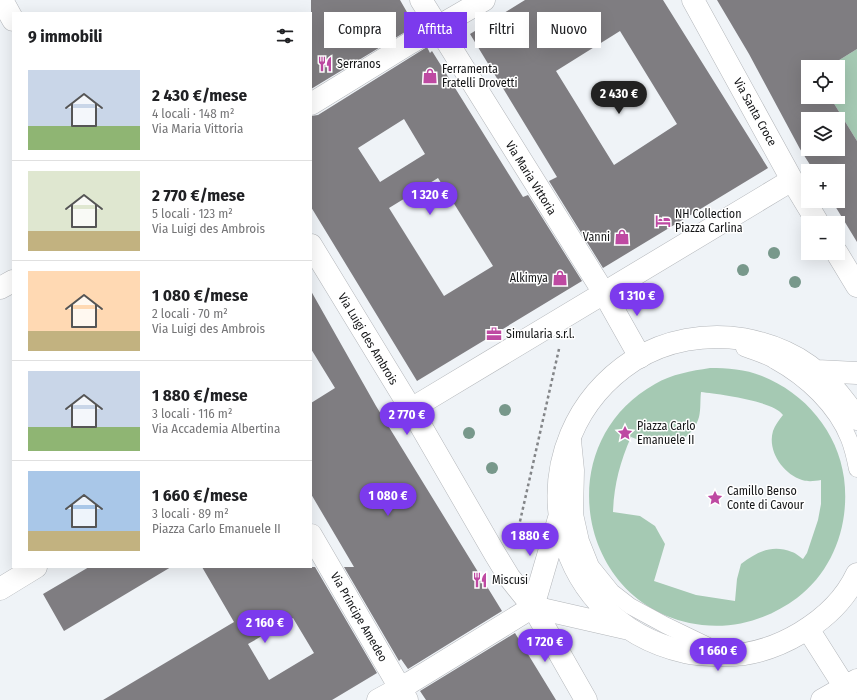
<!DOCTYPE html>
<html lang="it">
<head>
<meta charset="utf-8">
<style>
  body { margin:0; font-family:"Fira Sans Condensed",sans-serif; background:#f2f2f2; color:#202124; height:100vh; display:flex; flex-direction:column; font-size:15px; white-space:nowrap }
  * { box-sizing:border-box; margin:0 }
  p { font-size:13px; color:#757577 }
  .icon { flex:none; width:22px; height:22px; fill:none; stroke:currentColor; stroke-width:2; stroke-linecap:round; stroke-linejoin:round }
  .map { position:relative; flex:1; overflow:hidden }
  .sheet { position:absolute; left:12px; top:12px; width:300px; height:556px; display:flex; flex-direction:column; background:#fff; border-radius:0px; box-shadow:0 4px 16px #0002 }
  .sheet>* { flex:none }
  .guide { position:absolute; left:324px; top:12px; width:380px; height:36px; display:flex; gap:8px }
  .tools { position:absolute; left:801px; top:60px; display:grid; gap:8px }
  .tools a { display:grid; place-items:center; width:44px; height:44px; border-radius:0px; background:#fff; box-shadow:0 4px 16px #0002; font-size:20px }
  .price { position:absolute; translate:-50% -34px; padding:0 9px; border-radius:14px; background:#7c3aed; color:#fff; font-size:13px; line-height:26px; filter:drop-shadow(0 1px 2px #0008) }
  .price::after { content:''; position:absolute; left:50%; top:24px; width:12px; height:9px; margin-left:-6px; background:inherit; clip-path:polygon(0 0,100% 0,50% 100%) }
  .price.active { background:#222; color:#fff }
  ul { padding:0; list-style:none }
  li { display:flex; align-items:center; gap:12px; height:100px; padding:0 16px }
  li+li { border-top:1px solid #e0e0e0 }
  li span { display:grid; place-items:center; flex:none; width:112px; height:80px; border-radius:0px; color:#555 }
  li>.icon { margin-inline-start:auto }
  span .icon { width:48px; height:48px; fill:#fffc; stroke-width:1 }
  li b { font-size:17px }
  h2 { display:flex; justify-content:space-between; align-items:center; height:48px; padding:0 16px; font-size:17px }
  .tag { padding:0 14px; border-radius:0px; background:#fff; box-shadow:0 4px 16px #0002; font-size:14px; line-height:36px }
  .tag.active { background:#7c3aed; color:#fff }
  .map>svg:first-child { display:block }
  .green { fill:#a5c9b3; fill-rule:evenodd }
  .building { fill:#7f7d81; fill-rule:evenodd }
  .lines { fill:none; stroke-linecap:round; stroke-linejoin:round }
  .lane-casing { stroke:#b3b6ba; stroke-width:17 }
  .street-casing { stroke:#b3b6ba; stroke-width:23 }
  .secondary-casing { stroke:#b3b6ba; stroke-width:23 }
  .path { stroke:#838588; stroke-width:2.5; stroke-dasharray:3 3; stroke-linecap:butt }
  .lane { stroke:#fff; stroke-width:16 }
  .street { stroke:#fff; stroke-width:22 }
  .secondary { stroke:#fff; stroke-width:22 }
  .tree { fill:#78988b }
  .labels { text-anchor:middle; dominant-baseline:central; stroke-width:3; stroke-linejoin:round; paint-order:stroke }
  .poi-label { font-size:12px; fill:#141517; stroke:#fff; text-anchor:start }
  .street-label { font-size:12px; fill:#141517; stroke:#fff }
</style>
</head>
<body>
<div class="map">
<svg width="857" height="700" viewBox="0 0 857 700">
  <rect width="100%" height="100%" fill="#eff3f7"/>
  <path class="green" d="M 857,49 L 857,141 L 830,97 L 838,97 L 838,67 L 828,67 Z
    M 710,368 C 727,368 745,369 762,376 C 805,393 838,432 844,478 C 850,523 834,570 797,598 C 770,618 737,629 702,625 C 578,610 547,444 655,384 C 672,374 691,371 710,368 ZM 701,392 C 718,394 774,401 783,415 C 779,420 775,425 773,431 C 767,451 783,474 802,480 C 808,482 815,481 821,480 L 821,504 L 818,520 L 807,553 L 803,559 C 800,557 796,553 792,552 C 772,544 757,552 741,564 L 737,579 L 735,601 L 696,595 L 654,581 L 665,544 L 655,526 L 640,516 L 613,512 C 614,485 620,462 631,437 C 640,440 648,444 658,445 C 676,447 694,435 699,417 C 701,409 700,400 701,392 Z"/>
  <path class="building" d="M 311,0 L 400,0 L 415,26 L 311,89 Z
    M 525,0 L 663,0 L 768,168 L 603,268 L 549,181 L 557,177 L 470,34 ZM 620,31 L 677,124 L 614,165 L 556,71 Z
    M 717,0 L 857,0 L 857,49 L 828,67 L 808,67 L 808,97 L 830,97 L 857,141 L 857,242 L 832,201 L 838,201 L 838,171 L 814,171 L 800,149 L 749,54 ZM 808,119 L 838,119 L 838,149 L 808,149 Z
    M 427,47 L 430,53 L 432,51 L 523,197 L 528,195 L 582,281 L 417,381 L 311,207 L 311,116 L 318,115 ZM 404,119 L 425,154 L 380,182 L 358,148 ZM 438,178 L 493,266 L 444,296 L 389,208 Z
    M 311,291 L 376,406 L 502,611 L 408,669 L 401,659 L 399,661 L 344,567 L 354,567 L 311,494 L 311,403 L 335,388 L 311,349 Z
    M 89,567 L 171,567 L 64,631 L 43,594 Z
    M 202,567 L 315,567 L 377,673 L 332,700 L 103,700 L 234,622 ZM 293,618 L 314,653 L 269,680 L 248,644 Z
    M 515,633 L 556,700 L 426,700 L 420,691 Z"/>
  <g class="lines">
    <g class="lane-casing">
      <path id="lane" d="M 744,348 C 754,352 766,355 775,361 C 806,378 836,406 849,439 C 853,449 855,459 857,469
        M 573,440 L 576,470 L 575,514 L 581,541 L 591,566 L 612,592 L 630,606 L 665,625 L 723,653"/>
    </g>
    <g class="street-casing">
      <path id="street" d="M 2,0 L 13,20
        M 421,0 L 604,293 L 640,357
        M 693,0 L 792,180 L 818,223
        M 311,104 L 410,43 L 484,0
        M 311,245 L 411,409 L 495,554 L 509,577 L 533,607 L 586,700
        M 837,253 L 857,286
        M 0,288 L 13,281
        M 411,409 L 792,180
        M 311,535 L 407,700
        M 0,589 L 36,567
        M 808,629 L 853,700
        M 822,700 L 857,680"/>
    </g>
    <g class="secondary-casing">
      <path id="secondary" d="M 817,371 L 857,373
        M 857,419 C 828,374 796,349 743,339 C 706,333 666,340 634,360 C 513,439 543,620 685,652 C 697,655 710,655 722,655 C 774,657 835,621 857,574
        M 533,607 L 559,518
        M 378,700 L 411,682 L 533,607 L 625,628"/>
    </g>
    <path class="path" d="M 516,539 L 559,349"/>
    <use href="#lane" class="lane"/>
    <use href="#street" class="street"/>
    <use href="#secondary" class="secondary"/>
  </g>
  <g class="tree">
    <circle cx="774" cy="253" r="6"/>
    <circle cx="743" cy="270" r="6"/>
    <circle cx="795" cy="282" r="6"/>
    <circle cx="505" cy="410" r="6"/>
    <circle cx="469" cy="433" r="6"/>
    <circle cx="492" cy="468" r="6"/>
  </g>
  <defs>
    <g id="restaurant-bare" transform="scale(1.2)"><path d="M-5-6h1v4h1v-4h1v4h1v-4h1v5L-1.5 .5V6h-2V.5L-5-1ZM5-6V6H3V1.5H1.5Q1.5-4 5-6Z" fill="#be49a2" stroke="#fff" stroke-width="2.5" paint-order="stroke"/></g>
    <g id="shop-bare" transform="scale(1.2)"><path d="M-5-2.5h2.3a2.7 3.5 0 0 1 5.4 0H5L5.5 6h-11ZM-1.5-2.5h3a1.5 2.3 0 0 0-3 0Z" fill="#be49a2" stroke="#fff" stroke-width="2.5" paint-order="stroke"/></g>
    <g id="hotel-bare" transform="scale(1.2)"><path d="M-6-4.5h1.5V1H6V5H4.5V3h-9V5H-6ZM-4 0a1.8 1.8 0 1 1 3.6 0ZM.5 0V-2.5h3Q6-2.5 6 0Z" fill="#be49a2" stroke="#fff" stroke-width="2.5" paint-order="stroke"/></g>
    <g id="office-bare" transform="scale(1.2)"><path d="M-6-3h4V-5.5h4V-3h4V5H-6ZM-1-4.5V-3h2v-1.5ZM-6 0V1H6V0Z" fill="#be49a2" stroke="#fff" stroke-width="2.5" paint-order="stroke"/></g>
    <g id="sight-bare" transform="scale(1.2)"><path d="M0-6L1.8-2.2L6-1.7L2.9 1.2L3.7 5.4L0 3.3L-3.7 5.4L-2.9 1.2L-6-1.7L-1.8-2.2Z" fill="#be49a2" stroke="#fff" stroke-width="2.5" paint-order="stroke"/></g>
  </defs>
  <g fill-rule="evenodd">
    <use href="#restaurant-bare" x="325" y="64"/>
    <use href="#shop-bare" x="430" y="76"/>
    <use href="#hotel-bare" x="663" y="221"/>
    <use href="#shop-bare" x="622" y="237"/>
    <use href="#shop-bare" x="560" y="278"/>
    <use href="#office-bare" x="494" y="334"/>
    <use href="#sight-bare" x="625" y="433"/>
    <use href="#sight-bare" x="715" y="498"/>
    <use href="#restaurant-bare" x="480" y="580"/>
  </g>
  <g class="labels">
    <g class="poi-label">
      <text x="337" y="64">Serranos</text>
      <text x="442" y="69">Ferramenta<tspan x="442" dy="14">Fratelli Drovetti</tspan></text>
      <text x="675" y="214">NH Collection<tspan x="675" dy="14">Piazza Carlina</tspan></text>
      <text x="610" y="237" text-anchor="end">Vanni</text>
      <text x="548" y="278" text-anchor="end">Alkimya</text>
      <text x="506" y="334">Simularia s.r.l.</text>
      <text x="637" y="426">Piazza Carlo<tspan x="637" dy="14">Emanuele II</tspan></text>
      <text x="727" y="491">Camillo Benso<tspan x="727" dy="14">Conte di Cavour</tspan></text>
      <text x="492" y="580">Miscusi</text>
    </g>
    <g class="street-label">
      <text transform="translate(755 112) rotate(61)">Via Santa Croce</text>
      <text transform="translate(531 178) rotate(58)">Via Maria Vittoria</text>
      <text transform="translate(368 339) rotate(59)">Via Luigi des Ambrois</text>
      <text transform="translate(359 617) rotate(60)">Via Principe Amedeo</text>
    </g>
  </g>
</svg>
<div class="tools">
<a><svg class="icon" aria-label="locate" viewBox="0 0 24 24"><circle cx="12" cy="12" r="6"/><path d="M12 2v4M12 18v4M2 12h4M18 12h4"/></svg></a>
<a><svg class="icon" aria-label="layers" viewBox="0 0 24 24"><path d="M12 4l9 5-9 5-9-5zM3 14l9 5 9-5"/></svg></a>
<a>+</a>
<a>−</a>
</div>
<b class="price active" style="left:619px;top:115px">2 430 €</b>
<b class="price" style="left:430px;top:216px">1 320 €</b>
<b class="price" style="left:637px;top:317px">1 310 €</b>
<b class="price" style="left:407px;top:436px">2 770 €</b>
<b class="price" style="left:388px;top:517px">1 080 €</b>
<b class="price" style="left:530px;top:557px">1 880 €</b>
<b class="price" style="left:265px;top:644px">2 160 €</b>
<b class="price" style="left:545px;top:663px">1 720 €</b>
<b class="price" style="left:718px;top:672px">1 660 €</b>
<div class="guide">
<a class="tag">Compra</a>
<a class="tag active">Affitta</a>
<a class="tag">Filtri</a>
<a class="tag">Nuovo</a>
</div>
<section class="sheet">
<h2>9 immobili<svg class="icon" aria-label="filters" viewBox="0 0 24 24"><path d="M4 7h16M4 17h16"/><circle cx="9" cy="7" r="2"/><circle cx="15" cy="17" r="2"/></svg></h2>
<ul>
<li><span style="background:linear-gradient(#c9d6e8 70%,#8fb573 0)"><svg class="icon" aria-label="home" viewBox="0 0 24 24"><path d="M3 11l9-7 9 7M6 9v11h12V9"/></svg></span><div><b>2 430 €/mese</b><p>4 locali · 148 m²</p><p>Via Maria Vittoria</p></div></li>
<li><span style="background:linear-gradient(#dfe7d0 75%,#c2b280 0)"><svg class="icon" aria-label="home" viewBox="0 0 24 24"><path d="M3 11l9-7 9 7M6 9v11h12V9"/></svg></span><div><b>2 770 €/mese</b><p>5 locali · 123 m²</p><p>Via Luigi des Ambrois</p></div></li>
<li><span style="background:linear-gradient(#ffd9b3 75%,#c2b280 0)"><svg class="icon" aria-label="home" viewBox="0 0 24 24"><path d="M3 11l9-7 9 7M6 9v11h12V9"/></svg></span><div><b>1 080 €/mese</b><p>2 locali · 70 m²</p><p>Via Luigi des Ambrois</p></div></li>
<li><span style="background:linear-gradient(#c9d6e8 70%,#8fb573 0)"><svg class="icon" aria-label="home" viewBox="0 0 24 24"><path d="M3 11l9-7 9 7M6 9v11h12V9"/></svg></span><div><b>1 880 €/mese</b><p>3 locali · 116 m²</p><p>Via Accademia Albertina</p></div></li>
<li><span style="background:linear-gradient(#a9c7e8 75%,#c2b280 0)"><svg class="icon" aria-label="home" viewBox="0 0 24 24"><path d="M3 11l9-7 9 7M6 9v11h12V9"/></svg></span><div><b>1 660 €/mese</b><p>3 locali · 89 m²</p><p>Piazza Carlo Emanuele II</p></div></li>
</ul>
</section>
</div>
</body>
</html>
